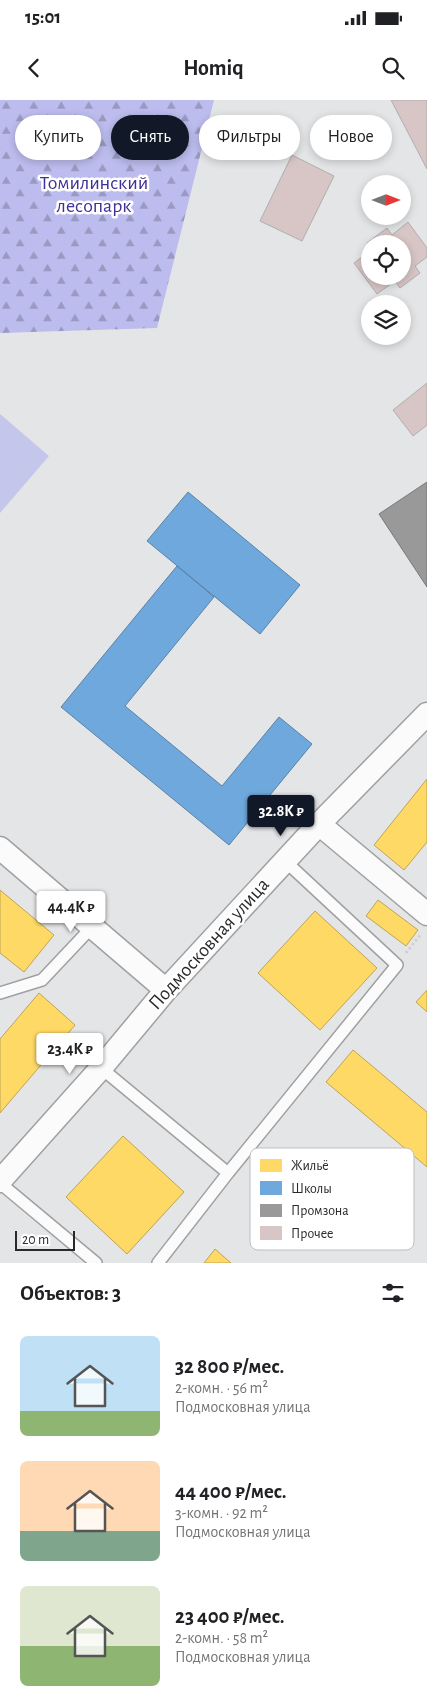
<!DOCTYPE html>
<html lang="ru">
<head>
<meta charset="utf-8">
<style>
  body { margin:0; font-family:"Alegreya Sans",sans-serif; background:#f2f2f2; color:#202124; height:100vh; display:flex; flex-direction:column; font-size:19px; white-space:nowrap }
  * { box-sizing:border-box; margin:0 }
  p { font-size:16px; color:#757577 }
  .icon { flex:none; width:28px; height:28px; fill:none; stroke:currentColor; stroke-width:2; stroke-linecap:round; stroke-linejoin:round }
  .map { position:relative; height:1163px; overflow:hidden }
  .drawer { display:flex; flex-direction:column; background:#fff; flex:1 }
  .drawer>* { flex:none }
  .guide { position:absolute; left:15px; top:15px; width:398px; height:45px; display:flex; gap:10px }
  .needle { width:32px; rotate:90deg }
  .fabs { position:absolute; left:361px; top:75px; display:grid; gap:10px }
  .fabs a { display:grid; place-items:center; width:50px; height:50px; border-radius:50%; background:#fff; box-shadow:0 2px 8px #0003; font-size:25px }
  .scale { position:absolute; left:15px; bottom:12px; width:60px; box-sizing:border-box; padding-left:5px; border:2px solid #2a2a2c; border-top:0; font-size:14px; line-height:18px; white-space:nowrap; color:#2a2a2c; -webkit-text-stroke:4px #fff; paint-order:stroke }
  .price { position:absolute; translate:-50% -42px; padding:0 11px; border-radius:5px; background:#fff; color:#222; font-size:16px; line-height:32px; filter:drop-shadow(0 1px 2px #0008) }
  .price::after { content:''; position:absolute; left:50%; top:30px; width:15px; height:11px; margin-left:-8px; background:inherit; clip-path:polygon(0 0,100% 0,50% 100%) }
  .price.current { background:#111827; color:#fff }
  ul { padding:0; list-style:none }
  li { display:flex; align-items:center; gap:15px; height:125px; padding:0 20px }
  li span { display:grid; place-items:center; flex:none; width:140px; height:100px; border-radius:8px; color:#555 }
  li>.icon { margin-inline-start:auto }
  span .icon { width:60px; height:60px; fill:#fffc; stroke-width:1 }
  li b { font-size:21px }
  h2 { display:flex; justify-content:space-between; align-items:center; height:60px; padding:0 20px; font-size:21px }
  .pill { padding:0 18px; border-radius:22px; background:#fff; box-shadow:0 2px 8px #0003; font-size:18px; line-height:45px }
  .pill.current { background:#111827; color:#fff }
  .status { display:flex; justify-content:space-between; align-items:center; height:35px; padding:0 25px; background:#fff; direction:ltr }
  .status svg { height:14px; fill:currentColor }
  header { display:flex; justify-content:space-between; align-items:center; height:65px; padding:0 20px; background:#fff; font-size:22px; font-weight:600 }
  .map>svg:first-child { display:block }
  .forest { fill:url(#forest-firs) }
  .pitch { fill:#c5c6ec }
  .homes { fill:#ffd966; stroke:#bfa455 }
  .schools { fill:#6fa8dc; stroke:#5a82a7 }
  .industry { fill:#999; stroke:#787878 }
  .building { fill:#d8c5c5; stroke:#afaeaf }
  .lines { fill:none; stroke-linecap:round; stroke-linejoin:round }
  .service-casing { stroke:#9fa0a2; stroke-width:14 }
  .minor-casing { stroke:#9fa0a2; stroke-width:25 }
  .path { stroke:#d0d0d1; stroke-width:3; stroke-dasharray:2.5 2.5; stroke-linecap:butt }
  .service { stroke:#fbfbfb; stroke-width:11 }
  .minor { stroke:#fbfbfb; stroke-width:22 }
  .labels { text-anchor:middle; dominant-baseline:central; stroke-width:5; stroke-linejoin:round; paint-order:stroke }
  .park-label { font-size:20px; fill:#403196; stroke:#fff }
  .street-label { font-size:20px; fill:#2a2a2c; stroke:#fff }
  .key { fill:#fff; stroke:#bfbfc0; stroke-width:1 }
  .key-label { font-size:14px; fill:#2a2a2c }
</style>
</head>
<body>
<div class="status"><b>15:01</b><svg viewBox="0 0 49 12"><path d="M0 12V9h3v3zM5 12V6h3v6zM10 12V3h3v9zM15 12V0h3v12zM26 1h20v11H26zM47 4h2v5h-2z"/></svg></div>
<header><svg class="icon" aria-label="back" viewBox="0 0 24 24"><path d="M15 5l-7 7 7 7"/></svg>Homiq<svg class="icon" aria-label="search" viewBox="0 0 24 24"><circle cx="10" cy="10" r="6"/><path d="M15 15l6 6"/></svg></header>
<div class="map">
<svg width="427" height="1163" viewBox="0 0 427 1163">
  <defs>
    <pattern id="forest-firs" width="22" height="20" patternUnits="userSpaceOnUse" patternTransform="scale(1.25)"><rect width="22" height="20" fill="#bcbcee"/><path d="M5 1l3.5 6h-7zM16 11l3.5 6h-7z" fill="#9999c1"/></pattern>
  </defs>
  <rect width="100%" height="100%" fill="#e4e5e7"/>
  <path class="forest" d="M 0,0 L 214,0 L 157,228 L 0,233 Z"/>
  <path class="pitch" d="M 0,314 L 49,356 L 0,413 Z"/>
  <path class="homes" d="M 427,679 L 427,742 L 404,770 L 374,745 Z
    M 0,790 L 54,835 L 24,872 L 0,853 Z
    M 378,800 L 418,830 L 406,846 L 366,816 Z
    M 315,811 L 377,868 L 320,930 L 258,873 Z
    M 427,890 L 427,912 L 416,902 Z
    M 39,893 L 75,925 L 0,1013 L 0,939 Z
    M 353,950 L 427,1012 L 427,1067 L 326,982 Z
    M 123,1036 L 184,1092 L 127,1154 L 66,1097 Z
    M 215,1149 L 231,1163 L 204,1163 Z"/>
  <path class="schools" d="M 188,392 L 300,485 L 260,534 L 147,441 Z
    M 177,466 L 214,497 L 125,606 L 222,686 L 279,617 L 312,644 L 229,745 L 61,607 Z"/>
  <path class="industry" d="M 427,382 L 427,487 L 379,414 Z"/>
  <path class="building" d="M 391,0 L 427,0 L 427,69 Z
    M 292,55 L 334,76 L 302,141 L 260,121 Z
    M 408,122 L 427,148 L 427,157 L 415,166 L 420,173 L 400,188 L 395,181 L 377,194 L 354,163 L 370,151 L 370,176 L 402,176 L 402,144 L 370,144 L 370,147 L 367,143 L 387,128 L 392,135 Z
    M 427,283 L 427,325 L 413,336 L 393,310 Z"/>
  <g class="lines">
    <g class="service-casing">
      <path id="service" d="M 0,893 L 42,880 L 92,827
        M 101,968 L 228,1073 L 158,1163
        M 228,1073 L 397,865 L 285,761
        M 0,1083 L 96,1163"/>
    </g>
    <g class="minor-casing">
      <path id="minor" d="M 319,724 L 427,814
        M 0,748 L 166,890
        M 0,1081 L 101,968 L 166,890 L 319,724 L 427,614"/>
    </g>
    <path class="path" d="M 406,853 L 421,834"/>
    <use href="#service" class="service"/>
    <use href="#minor" class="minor"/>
  </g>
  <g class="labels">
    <g class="park-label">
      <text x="94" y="83">Томилинский<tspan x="94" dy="23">лесопарк</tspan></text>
    </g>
    <g class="street-label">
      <text transform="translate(209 844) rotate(-48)">Подмосковная улица</text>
    </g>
  </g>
  <rect x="250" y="1048" width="164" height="102" rx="8" class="key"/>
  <rect x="260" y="1059" width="22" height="13" fill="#ffd966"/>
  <rect x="260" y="1081" width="22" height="14" fill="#6fa8dc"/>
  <rect x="260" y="1104" width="22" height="13" fill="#999"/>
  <rect x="260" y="1126" width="22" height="14" fill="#d8c5c5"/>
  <g class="key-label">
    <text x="291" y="1070">Жильё</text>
    <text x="291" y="1093">Школы</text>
    <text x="291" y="1115">Промзона</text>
    <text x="291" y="1138">Прочее</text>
  </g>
</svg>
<div class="fabs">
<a><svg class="needle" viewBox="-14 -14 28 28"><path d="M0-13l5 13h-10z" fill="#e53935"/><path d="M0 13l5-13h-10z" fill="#757577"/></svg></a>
<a><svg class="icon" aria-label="locate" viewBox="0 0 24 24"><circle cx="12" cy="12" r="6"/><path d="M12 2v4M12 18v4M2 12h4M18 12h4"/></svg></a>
<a><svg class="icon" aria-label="layers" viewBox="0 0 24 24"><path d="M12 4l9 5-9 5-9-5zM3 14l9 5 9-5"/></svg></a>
</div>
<div class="scale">20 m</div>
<b class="price current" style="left:281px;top:737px">32.8K ₽</b>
<b class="price" style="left:71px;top:833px">44.4K ₽</b>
<b class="price" style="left:70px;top:975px">23.4K ₽</b>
<div class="guide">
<a class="pill">Купить</a>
<a class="pill current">Снять</a>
<a class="pill">Фильтры</a>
<a class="pill">Новое</a>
</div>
</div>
<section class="drawer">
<h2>Объектов: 3<svg class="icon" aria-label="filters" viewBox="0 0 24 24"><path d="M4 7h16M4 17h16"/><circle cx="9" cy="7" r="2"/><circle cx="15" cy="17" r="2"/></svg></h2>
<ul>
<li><span style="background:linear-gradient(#bfe0f5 75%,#8fb573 0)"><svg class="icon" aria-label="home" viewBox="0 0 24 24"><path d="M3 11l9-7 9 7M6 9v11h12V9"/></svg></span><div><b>32 800 ₽/мес.</b><p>2-комн. · 56 m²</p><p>Подмосковная улица</p></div></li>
<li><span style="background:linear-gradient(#ffd9b3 70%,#7fa58c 0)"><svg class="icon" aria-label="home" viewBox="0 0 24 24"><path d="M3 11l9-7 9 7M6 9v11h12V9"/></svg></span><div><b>44 400 ₽/мес.</b><p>3-комн. · 92 m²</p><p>Подмосковная улица</p></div></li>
<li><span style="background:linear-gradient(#dfe7d0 60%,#8fb573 0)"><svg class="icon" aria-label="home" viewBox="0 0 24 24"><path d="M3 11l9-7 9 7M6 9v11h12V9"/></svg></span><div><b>23 400 ₽/мес.</b><p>2-комн. · 58 m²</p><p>Подмосковная улица</p></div></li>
</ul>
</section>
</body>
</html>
